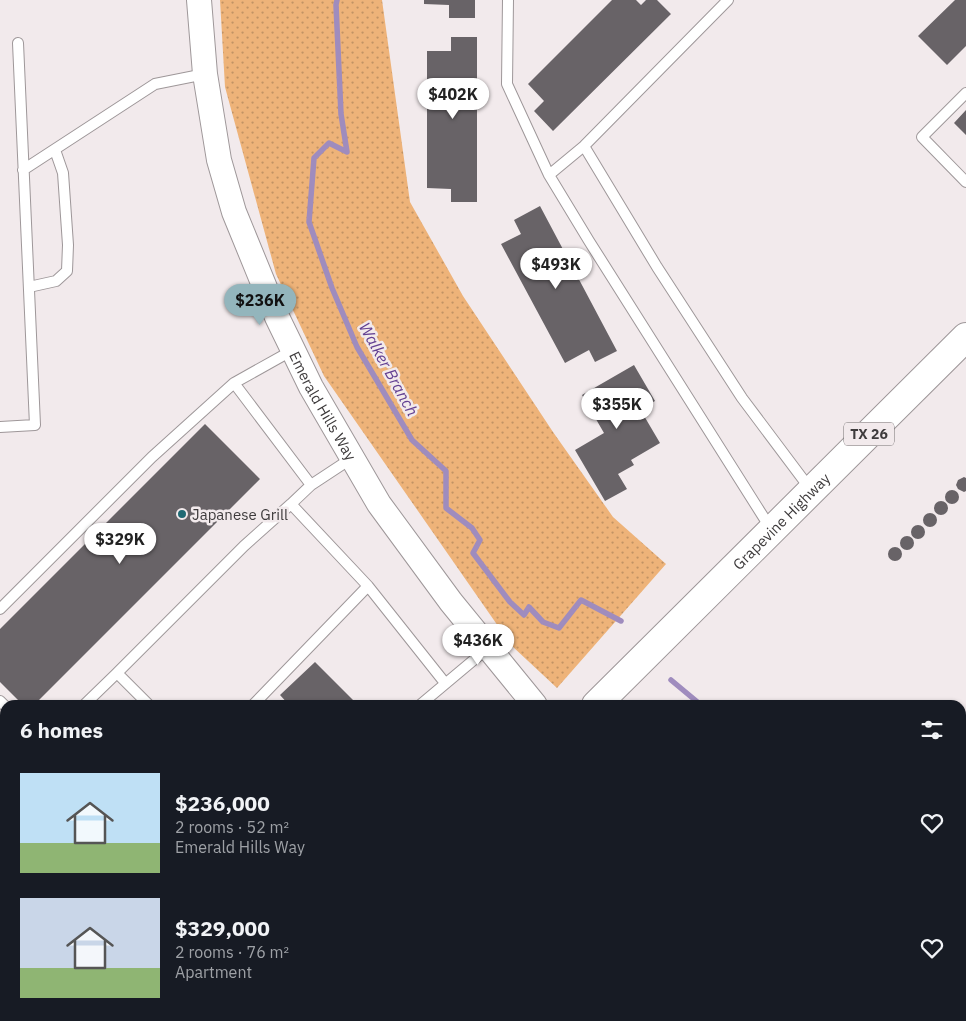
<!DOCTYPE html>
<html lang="en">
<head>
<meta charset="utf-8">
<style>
  body { margin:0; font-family:"IBM Plex Sans",sans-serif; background:#242831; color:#f1f3f6; height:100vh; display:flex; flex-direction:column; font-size:19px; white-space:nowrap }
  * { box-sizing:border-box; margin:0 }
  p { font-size:16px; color:#9ea1a6 }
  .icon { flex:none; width:28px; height:28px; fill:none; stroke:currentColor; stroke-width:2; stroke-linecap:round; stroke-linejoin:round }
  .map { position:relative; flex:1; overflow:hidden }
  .sheet { position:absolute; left:0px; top:700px; width:966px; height:321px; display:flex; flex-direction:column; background:#171b24; border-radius:15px 15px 0 0; box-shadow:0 1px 4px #0004 }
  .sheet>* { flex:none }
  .price { position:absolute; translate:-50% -42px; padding:0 11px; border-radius:18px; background:#fff; color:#222; font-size:16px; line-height:32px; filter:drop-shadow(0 1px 2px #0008) }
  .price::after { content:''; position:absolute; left:50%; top:30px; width:15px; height:11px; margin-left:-8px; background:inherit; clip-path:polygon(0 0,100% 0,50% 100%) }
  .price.on { background:#93b5bc; color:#111 }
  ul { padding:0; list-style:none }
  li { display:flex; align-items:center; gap:15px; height:125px; padding:0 20px }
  li span { display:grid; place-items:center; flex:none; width:140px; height:100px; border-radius:0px; color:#555 }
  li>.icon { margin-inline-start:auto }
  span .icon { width:60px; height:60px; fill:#fffc; stroke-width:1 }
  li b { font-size:21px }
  h2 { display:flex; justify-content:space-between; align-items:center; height:60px; padding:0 20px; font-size:21px }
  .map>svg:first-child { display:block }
  .grass { fill:url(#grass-dots) }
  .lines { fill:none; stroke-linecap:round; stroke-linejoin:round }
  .stream { stroke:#9f8cbe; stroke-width:5.5 }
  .building { fill:#686367 }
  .service-casing { stroke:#9e9799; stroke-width:12 }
  .tertiary-casing { stroke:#9e9799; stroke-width:26 }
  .primary-casing { stroke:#9e9799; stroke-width:30 }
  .service { stroke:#fff; stroke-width:10 }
  .tertiary { stroke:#fff; stroke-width:24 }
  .primary { stroke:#fff; stroke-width:28 }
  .poi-dot { fill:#206a74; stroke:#f2eaec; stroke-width:2 }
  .labels { text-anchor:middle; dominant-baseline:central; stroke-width:5; stroke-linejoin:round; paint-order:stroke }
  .shield { fill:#f2eaec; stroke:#747071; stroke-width:1 }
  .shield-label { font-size:14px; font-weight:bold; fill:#3e3b3c }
  .street-label { font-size:15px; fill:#3e3b3c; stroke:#f2eaec }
  .poi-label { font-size:15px; fill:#3e3b3c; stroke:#f2eaec; text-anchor:start }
  .water-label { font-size:16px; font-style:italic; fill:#634092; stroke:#f2eaec }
</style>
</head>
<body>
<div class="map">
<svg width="966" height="1021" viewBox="0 0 966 1021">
  <defs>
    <pattern id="grass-dots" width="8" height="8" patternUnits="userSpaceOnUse" patternTransform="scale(1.25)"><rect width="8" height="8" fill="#eeb379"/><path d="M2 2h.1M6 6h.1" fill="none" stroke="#c29364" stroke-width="1.8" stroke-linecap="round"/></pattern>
  </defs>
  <rect width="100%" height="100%" fill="#f2eaec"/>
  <path class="grass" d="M 220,0 L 382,0 L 410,202 L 463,296 L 553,432 L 613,517 L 666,564 L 557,688 L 512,646 L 324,376 L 276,274 L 225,87 Z"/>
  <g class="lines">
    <path class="stream" d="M 337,0 L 336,5 L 341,114 L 347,152 L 329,143 L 314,158 L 309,222 L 332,288 L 357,347 L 412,440 L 446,471 L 446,508 L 472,528 L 480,540 L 473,553 L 510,602 L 524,615 L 529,607 L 543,622 L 559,628 L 581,600 L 621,621
      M 671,680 L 701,705
      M 853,1021 L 857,1016"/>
  </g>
  <path class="building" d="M 424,0 L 475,0 L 475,18 L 449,18 L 449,5 L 424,4 Z
    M 612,0 L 636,0 L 641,5 L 646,0 L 657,0 L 671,14 L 553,131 L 534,111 L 544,101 L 528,84 Z
    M 955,0 L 966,0 L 966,46 L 947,65 L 918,36 Z
    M 451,37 L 477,37 L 477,202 L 451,202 L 451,189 L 427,188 L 427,51 L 451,51 Z
    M 966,110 L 966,135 L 954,123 Z
    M 540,206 L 617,351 L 595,362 L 589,350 L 565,363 L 501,244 L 521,234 L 514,220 Z
    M 634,365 L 655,401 L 640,409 L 660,443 L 631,460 L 634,465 L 618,474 L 627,489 L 605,501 L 575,450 L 604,433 L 582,395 Z
    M 205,424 L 260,479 L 34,705 L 23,705 L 0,682 L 0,629 Z
    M 964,477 L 966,478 L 966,491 L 964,492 L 958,489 L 956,485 L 958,480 Z
    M945 497a7 7 0 1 1 14 0a7 7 0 1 1-14 0Z
    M934 508a7 7 0 1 1 14 0a7 7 0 1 1-14 0Z
    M923 520a7 7 0 1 1 14 0a7 7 0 1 1-14 0Z
    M911 532a7 7 0 1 1 14 0a7 7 0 1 1-14 0Z
    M900 543a7 7 0 1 1 14 0a7 7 0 1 1-14 0Z
    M888 554a7 7 0 1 1 14 0a7 7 0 1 1-14 0Z
    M 315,662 L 358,705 L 289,705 L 280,695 Z"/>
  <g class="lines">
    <g class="service-casing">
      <path id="service" d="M 508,0 L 507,84 L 549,175 L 589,241 L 771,529
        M 966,93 L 922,137 L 966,182
        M 584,146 L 657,267 L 742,398 L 811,490
        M 23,170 L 155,84 L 205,74
        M 549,175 L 584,146 L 728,0
        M 29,287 L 56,281 L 67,271 L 68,245 L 63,173 L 55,150
        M 293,350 L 234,383 L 311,485
        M 0,427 L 35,425 L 18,43
        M 368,586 L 445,683
        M 0,609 L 152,457 L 234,383
        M 117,673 L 244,546 L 291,504
        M 0,701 L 5,706
        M 84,705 L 117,673 L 149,705
        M 253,705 L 368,586 L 291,504 L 311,485 L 352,458
        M 420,705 L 488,648
        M 0,817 L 5,822
        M 0,856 L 5,852
        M 153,1016 L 156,1021
        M 240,1016 L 245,1021
        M 133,1021 L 139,1016"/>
    </g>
    <g class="tertiary-casing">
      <g id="tertiary">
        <path id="s1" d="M 199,0 L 205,74 L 219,160 L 234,212 L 277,317 L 311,387 L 379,504 L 451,602 L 535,705"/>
      </g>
    </g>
    <g class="primary-casing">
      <g id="primary">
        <path id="s2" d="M 596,705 L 966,337"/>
        <path d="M 269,1021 L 275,1016"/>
      </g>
    </g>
    <use href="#service" class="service"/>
    <use href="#tertiary" class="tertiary"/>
    <use href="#primary" class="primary"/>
  </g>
  <circle class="poi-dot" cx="182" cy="514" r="5"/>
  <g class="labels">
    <rect class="shield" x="844" y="422.5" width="50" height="23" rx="4"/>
    <g class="shield-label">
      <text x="869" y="434">TX 26</text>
    </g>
    <g class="street-label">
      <text stroke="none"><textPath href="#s1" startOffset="429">Emerald Hills Way</textPath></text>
      <text stroke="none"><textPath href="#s2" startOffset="261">Grapevine Highway</textPath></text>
    </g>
    <g class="poi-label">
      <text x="192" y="514">Japanese Grill</text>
    </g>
    <g class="water-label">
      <text transform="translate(389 369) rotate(61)">Walker Branch</text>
    </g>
  </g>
</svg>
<b class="price" style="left:453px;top:120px">$402K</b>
<b class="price" style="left:556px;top:290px">$493K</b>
<b class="price on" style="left:260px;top:326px">$236K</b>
<b class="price" style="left:617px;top:430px">$355K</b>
<b class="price" style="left:120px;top:565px">$329K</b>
<b class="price" style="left:478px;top:666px">$436K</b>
<section class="sheet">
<h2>6 homes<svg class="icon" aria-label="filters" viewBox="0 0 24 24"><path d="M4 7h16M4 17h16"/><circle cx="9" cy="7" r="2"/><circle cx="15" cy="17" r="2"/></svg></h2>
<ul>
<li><span style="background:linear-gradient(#bfe0f5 70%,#8fb573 0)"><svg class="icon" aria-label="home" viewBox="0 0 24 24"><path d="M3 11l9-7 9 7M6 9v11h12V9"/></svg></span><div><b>$236,000</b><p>2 rooms · 52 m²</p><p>Emerald Hills Way</p></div><svg class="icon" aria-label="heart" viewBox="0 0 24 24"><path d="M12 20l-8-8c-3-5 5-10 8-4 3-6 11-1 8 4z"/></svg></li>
<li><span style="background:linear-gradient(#c9d6e8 70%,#8fb573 0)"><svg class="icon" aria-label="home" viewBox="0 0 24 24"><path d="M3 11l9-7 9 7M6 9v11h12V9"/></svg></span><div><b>$329,000</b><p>2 rooms · 76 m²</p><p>Apartment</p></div><svg class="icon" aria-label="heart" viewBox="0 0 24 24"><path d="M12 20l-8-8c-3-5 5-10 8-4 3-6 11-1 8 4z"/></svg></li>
</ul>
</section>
</div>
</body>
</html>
